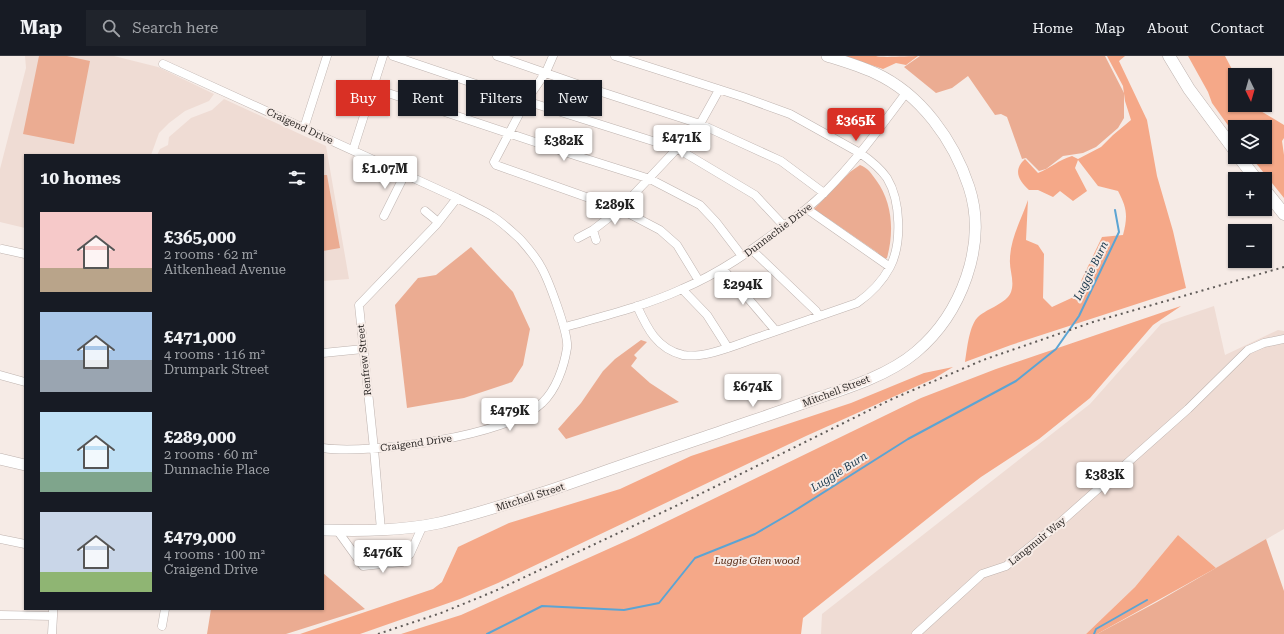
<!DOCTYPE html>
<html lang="en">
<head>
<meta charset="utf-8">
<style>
  body { margin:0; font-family:"Roboto Serif",serif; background:#20242c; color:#f1f3f6; height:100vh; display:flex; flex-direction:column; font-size:15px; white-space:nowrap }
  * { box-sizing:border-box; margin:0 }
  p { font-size:13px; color:#9ea1a6 }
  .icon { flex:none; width:22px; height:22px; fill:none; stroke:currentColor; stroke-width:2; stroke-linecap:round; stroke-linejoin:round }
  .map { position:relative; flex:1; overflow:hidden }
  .side { position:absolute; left:24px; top:98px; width:300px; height:456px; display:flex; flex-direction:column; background:#171b24; border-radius:0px; box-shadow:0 1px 3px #0004 }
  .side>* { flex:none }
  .hud { position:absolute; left:336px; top:24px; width:380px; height:36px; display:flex; gap:8px }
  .needle { width:26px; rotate:175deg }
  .buttons { position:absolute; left:1228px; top:12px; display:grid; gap:8px }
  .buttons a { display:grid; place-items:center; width:44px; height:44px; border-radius:0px; background:#171b24; box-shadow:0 1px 3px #0004; font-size:20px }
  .price { position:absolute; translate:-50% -34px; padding:0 9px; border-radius:4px; background:#fff; color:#222; font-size:13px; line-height:26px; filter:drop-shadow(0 1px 2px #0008) }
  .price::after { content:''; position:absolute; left:50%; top:24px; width:12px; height:9px; margin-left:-6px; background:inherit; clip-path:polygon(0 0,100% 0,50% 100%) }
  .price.current { background:#d93025; color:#fff }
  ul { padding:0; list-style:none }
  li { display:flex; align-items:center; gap:12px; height:100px; padding:0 16px }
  li span { display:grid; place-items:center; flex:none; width:112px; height:80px; border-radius:0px; color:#555 }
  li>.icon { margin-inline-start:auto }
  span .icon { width:48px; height:48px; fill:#fffc; stroke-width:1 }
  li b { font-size:17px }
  h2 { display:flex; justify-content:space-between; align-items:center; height:48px; padding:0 16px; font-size:17px }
  .chip { padding:0 14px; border-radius:0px; background:#171b24; box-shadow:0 1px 3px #0004; font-size:14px; line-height:36px }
  .chip.current { background:#d93025; color:#fff }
  header { display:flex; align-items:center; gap:24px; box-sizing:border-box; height:56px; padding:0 20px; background:#171b24; border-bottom:1px solid #363941 }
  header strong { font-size:19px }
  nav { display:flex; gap:22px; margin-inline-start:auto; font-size:14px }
  .search { width:280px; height:36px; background:#20242c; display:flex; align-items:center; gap:10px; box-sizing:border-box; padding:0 14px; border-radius:0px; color:#9ea1a6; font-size:15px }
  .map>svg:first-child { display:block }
  .built { fill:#efdcd4 }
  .green { fill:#ebac92 }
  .forest { fill:#f5a888 }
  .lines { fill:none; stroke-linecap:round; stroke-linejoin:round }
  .stream { stroke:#5ca4d3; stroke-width:2 }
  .street-casing { stroke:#beb3af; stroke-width:9 }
  .secondary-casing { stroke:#beb3af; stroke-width:12 }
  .primary-casing { stroke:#beb3af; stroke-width:13 }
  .street { stroke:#fff; stroke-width:8 }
  .secondary { stroke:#fff; stroke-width:11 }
  .primary { stroke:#fff; stroke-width:12 }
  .rail { stroke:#615c59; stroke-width:2; stroke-dasharray:2 4; stroke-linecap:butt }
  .labels { text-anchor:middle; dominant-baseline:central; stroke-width:4; stroke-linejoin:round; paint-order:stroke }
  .street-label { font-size:10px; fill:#2e2a28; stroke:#f6ebe6 }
  .park-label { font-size:10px; font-style:italic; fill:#4c1d06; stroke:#f6ebe6 }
  .water-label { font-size:11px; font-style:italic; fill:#18374c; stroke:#f6ebe6 }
</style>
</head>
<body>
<header>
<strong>Map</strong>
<div class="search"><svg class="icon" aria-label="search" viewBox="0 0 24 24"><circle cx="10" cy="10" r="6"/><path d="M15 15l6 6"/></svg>Search here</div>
<nav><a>Home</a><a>Map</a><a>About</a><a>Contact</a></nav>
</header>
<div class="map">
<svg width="1284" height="578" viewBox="0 0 1284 578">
  <rect width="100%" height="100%" fill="#f6ebe6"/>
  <path class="built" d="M 25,0 L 114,0 L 158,11 L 214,38 L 209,45 L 185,55 L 169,67 L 159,77 L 151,99 L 25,99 L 25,172 L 0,166 L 0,113 L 26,12 Z
    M 224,43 L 326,90 L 349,223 L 323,225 L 323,99 L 157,99 L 160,93 L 168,89 L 169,81 L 191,62 L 212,54 Z
    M 1214,250 L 1225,299 L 1278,274 L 1284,275 L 1284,473 L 1216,512 L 1178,479 L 1135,531 L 1086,578 L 821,578 L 822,558 L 1090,348 L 1161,268 Z"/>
  <path class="green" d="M 39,0 L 67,0 L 90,5 L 74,88 L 23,78 Z
    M 920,0 L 1105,0 L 1124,37 L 1124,62 L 1118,72 L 1096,91 L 1083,97 L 1063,100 L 1046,113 L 1039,115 L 1026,102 L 1022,103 L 1007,61 L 1001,58 L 995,59 L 968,20 L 952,32 L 936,37 L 904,11 Z
    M 860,109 C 868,112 871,117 876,124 C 893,147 894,176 887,202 L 883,204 L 880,203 L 878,197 L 826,161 L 823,161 L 813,154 L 850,116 Z
    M 323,119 L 327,119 L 340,192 L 323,195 Z
    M 471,191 L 513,236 L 530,273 L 523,309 L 512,326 L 464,342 L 407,352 L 395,249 L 418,222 L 436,219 Z
    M 641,284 L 647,286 L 634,299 L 637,302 L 631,310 L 650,327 L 679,346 L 566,383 L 558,373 L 581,347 L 603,315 L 615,303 Z
    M 1266,483 L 1284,535 L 1284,578 L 1097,578 L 1157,546 Z
    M 323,517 L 365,553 L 286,578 L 207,578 L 211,553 L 323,553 Z"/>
  <path class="forest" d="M 844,0 L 876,0 C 881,2 910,0 918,0 L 906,9 L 896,7 L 883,13 Z
    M 1107,0 L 1125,0 L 1119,5 L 1147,64 L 1157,120 L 1173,175 L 1186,232 L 1011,289 L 965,306 C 967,294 969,268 979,260 C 987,253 1007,247 1011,236 C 1015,225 1009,214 1010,203 C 1010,183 1022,162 1028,144 L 1026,184 L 1038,189 L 1044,198 L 1043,242 L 1052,251 L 1078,239 L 1086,232 L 1081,225 L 1102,181 L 1123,179 C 1128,160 1127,152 1118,135 L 1098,130 L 1078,104 L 1075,112 L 1087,135 L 1073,145 L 1060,135 L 1053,141 L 1038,134 L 1029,134 C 1018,124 1013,114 1025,103 L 1038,117 C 1051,112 1058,104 1072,100 L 1078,103 L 1101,91 L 1113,79 L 1131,64 L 1125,45 L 1123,30 Z
    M 1188,0 L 1225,0 L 1235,19 L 1235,49 L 1254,49 L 1259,54 L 1284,69 L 1284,82 L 1282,85 L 1284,99 L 1284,142 L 1251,101 L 1265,101 L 1265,71 L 1235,71 L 1235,79 L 1212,47 L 1208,36 Z
    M 1181,250 L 1153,269 L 1090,342 L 1039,383 L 981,421 L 947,447 L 803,562 L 801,578 L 401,578 L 461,559 L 635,481 L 921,342 L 996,313 Z
    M 953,311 L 933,323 L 806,380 L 498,527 L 460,543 L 360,578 L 300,578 L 433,533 L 442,526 L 458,491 L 509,467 L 620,433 L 691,400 L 851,347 L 924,317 Z
    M 1178,479 L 1216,512 L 1097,578 L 1086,578 L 1135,531 Z"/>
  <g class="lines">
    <path class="stream" d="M 487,578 L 542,550 L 624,554 L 659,547 L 695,502 L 755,478 L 791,457 L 908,383 L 1016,325 L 1056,293 L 1079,260 L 1119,176 L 1115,154
      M 1094,578 L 1096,573 L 1147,544"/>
    <g class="street-casing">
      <path id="street" d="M 393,0 L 526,45 L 678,93 L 755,139 L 784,170
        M 497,0 L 583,30 L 700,68 L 781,105 L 824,137
        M 553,0 L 546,16 L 526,45 L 494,106 L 496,109 L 620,153 L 660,174 L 677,189 L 699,225
        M 615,0 L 743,41 L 790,58 L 860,97
        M 163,8 L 457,142 C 468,148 481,153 492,160 C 502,166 511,175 520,183 C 527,191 535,200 540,209 C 548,222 569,278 567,292 C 564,311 556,334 542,347 C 509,380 369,399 323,392
        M 373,32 L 577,100 L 650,123 L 700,149 L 716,166 L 742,200
        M 304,72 L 327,0
        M 353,94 L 383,0
        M 807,153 L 890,211
        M 425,155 L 438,166
        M 384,160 L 405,118
        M 578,182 L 593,174
        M 596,184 L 593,174 L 620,153 L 688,81 L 700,68 L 719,34
        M 2,193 L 25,198
        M 752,194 L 816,255 L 819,260
        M 723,213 L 776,275
        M 682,233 L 707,259 L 728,292
        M 637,250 C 647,272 657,293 683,299 C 706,303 740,287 762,280 C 794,269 825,258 857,247 C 870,238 882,226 890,211 C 902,188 901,145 887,122 C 880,112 870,104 860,97
        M 565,271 C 604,260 645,250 682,233 C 720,217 752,194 785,169 C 799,159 812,149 824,137 C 855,106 880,72 906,37
        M 323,297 L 363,293
        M 0,319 L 25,326
        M 337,474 L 363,510 L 402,506 L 410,498 L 423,469
        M 381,474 L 374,393 L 359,249 L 436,169 L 457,142
        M 0,483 L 25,488
        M 0,559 L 53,560 L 53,553
        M 162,570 L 165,553
        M 52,578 L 53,560
        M 916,578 L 982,518 L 1006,510 L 1047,477 L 1054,472 L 1188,353 L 1248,294 L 1264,287 L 1284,283"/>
    </g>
    <g class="secondary-casing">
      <path id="secondary" d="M 0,403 L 25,409
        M 323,474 C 361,475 402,475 439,467 C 477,458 514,446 551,434 C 603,416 654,398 705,381 C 742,368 779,356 815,343 C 848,332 889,319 916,296 C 961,258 988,189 969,131 C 954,85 921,38 875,17 C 860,10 843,5 827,0"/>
    </g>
    <g class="primary-casing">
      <path id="primary" d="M 1169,0 L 1189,33 L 1235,95
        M 1239,101 L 1256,123
        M 1265,134 L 1284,158"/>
    </g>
    <use href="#street" class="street"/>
    <use href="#secondary" class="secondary"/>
    <use href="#primary" class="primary"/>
    <path class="rail" d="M 378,578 L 441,557 L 495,535 L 680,448 L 890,344 L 983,304 L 1093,266 L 1284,211"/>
  </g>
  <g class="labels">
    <g class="street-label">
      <text transform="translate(300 70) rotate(25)">Craigend Drive</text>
      <text transform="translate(778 174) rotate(-37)">Dunnachie Drive</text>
      <text transform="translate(364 304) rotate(-96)">Renfrew Street</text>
      <text transform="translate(836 335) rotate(-21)">Mitchell Street</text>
      <text transform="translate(416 387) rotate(-8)">Craigend Drive</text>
      <text transform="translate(530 441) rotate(-18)">Mitchell Street</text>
      <text transform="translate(1037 485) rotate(-39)">Langmuir Way</text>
    </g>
    <g class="park-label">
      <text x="757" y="504">Luggie Glen wood</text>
    </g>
    <g class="water-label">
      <text transform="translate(1091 215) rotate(-64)">Luggie Burn</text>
      <text transform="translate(839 416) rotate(-32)">Luggie Burn</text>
    </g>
  </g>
</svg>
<div class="buttons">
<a><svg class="needle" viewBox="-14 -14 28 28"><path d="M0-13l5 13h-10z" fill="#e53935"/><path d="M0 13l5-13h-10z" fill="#9ea1a6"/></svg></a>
<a><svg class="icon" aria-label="layers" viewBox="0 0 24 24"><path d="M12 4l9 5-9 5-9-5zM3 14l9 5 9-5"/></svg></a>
<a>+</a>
<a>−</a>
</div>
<b class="price current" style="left:856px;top:86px">£365K</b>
<b class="price" style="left:682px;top:103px">£471K</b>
<b class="price" style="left:564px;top:106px">£382K</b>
<b class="price" style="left:385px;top:134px">£1.07M</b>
<b class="price" style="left:615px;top:170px">£289K</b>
<b class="price" style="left:743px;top:250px">£294K</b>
<b class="price" style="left:753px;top:352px">£674K</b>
<b class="price" style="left:510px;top:376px">£479K</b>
<b class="price" style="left:1105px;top:440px">£383K</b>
<b class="price" style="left:383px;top:518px">£476K</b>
<div class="hud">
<a class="chip current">Buy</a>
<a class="chip">Rent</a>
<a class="chip">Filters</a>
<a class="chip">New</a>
</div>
<section class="side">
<h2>10 homes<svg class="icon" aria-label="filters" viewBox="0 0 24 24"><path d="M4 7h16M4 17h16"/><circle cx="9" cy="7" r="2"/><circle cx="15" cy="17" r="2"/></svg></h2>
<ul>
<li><span style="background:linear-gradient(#f6c9c9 70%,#b9a48a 0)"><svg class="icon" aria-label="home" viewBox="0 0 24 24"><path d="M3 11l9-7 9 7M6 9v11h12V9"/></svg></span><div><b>£365,000</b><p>2 rooms · 62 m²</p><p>Aitkenhead Avenue</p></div></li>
<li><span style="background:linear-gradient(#a9c7e8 60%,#9aa5b1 0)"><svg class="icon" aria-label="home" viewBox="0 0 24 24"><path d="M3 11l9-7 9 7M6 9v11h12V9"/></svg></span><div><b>£471,000</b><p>4 rooms · 116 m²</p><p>Drumpark Street</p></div></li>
<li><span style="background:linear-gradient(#bfe0f5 75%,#7fa58c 0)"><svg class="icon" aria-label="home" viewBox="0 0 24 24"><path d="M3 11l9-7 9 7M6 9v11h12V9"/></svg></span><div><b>£289,000</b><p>2 rooms · 60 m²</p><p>Dunnachie Place</p></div></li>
<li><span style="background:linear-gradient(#c9d6e8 75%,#8fb573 0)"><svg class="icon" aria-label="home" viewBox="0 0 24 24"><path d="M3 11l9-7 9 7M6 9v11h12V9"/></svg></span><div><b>£479,000</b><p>4 rooms · 100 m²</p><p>Craigend Drive</p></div></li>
</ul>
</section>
</div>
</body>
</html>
